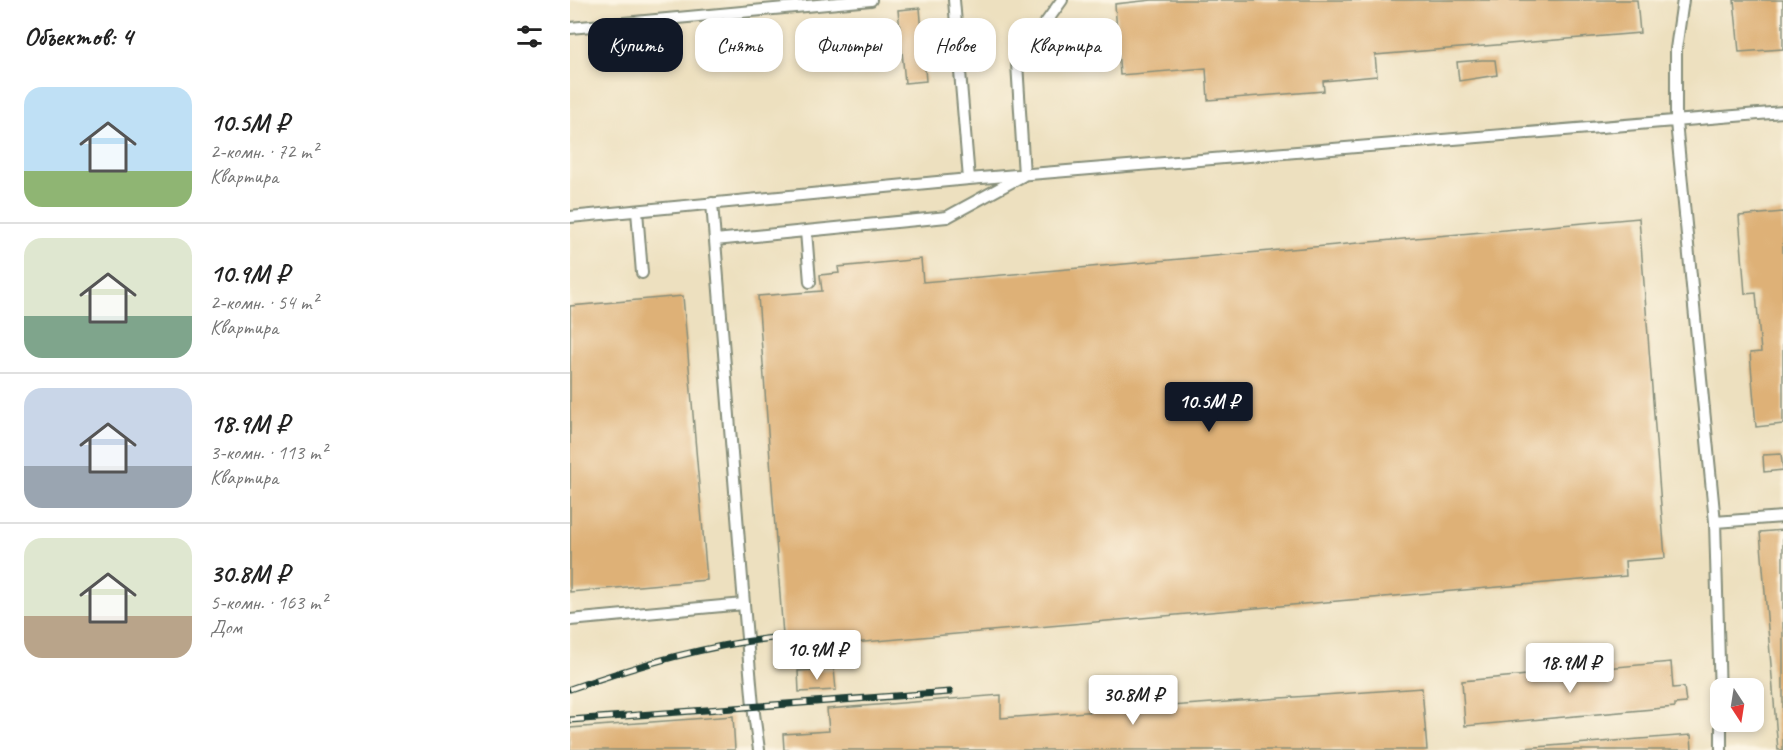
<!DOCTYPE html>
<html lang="ru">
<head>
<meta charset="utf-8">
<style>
  body { margin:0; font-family:Caveat,sans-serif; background:#f6f6f6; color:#222; height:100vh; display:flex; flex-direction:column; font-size:22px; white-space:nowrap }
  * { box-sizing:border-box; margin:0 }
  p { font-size:20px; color:#767676 }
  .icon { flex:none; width:33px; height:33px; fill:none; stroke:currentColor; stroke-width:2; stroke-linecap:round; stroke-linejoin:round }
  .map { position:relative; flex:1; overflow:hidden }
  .drawer { display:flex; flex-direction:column; background:#fff; width:570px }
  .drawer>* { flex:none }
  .guide { position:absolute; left:18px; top:18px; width:570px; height:54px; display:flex; gap:12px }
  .needle { width:39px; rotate:168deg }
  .controls { position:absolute; left:1140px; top:678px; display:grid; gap:12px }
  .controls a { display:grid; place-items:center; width:54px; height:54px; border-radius:12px; background:#fff; box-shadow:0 3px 9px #0003; font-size:30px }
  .price { position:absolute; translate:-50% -51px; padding:0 14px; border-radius:6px; background:#fff; color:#222; font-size:20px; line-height:39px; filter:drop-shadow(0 2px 3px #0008) }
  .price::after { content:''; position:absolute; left:50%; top:36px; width:18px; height:14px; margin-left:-9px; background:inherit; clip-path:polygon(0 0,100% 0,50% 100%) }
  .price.active { background:#111827; color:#fff }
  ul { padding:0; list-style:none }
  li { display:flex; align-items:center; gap:18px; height:150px; padding:0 24px }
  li+li { border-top:2px solid #e0e0e0 }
  li span { display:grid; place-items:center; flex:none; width:168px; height:120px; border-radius:18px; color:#555 }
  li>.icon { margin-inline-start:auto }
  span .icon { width:72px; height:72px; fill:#fffc; stroke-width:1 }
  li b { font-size:26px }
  h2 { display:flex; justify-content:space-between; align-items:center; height:72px; padding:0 24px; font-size:26px }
  .pill { padding:0 21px; border-radius:18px; background:#fff; box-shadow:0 3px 9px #0003; font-size:21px; line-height:54px }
  .pill.active { background:#111827; color:#fff }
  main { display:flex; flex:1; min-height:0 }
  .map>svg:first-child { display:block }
  .building { fill:#deb177 }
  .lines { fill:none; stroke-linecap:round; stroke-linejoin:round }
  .lane-casing { stroke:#868e7a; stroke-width:14 }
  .lane { stroke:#fff; stroke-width:10 }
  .rail-casing { stroke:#1f3d34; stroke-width:7 }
  .rail { stroke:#fcf5e5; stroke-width:4.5; stroke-dasharray:14; stroke-linecap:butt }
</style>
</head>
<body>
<main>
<section class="drawer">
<h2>Объектов: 4<svg class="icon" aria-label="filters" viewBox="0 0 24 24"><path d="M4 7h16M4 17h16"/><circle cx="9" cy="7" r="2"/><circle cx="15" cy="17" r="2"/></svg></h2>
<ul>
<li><span style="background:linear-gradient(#bfe0f5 70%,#8fb573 0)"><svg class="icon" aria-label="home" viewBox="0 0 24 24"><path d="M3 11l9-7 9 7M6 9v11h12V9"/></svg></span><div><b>10.5M ₽</b><p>2-комн. · 72 m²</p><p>Квартира</p></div></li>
<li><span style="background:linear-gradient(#dfe7d0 65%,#7fa58c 0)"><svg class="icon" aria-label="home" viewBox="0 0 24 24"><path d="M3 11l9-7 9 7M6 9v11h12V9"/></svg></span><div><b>10.9M ₽</b><p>2-комн. · 54 m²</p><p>Квартира</p></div></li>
<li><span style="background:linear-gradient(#c9d6e8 65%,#9aa5b1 0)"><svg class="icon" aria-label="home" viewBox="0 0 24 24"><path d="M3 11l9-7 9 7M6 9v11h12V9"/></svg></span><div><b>18.9M ₽</b><p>3-комн. · 113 m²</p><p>Квартира</p></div></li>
<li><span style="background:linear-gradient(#dfe7d0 65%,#b9a48a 0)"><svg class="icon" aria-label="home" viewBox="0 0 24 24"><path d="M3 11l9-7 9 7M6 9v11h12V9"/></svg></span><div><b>30.8M ₽</b><p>5-комн. · 163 m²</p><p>Дом</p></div></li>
</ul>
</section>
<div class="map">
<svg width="1213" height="750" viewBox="0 0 1213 750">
  <rect width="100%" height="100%" fill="#fcf5e5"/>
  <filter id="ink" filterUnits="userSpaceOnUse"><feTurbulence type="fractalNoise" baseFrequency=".0167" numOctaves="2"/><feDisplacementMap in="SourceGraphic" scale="12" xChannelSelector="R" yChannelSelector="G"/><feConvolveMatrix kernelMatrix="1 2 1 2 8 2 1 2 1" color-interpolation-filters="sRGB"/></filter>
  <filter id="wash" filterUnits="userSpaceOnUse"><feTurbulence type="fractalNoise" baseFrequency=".008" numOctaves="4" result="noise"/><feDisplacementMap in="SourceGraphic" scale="24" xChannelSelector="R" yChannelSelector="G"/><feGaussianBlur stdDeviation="1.35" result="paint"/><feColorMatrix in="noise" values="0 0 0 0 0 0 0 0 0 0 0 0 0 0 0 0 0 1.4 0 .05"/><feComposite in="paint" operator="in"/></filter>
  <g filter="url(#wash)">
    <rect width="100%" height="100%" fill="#ede0bf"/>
    <g id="blocks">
      <path class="building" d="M 582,0 L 1067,0 L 1070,33 L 805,55 L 807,76 L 753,81 L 754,91 L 638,100 L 636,68 L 550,75 L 545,4 Z
        M 1164,0 L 1213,0 L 1213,49 L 1169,52 Z
        M 350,8 L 356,81 L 335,83 L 328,10 Z
        M 912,60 L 925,60 L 927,75 L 889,81 L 887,62 Z
        M 1213,212 L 1213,424 L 1186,427 L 1180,353 L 1191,352 L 1186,293 L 1175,294 L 1169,216 Z
        M 1069,218 L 1095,558 L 1055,561 L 1056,576 L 214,649 L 188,296 L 252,291 L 250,275 L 269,273 L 268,267 L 351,259 L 353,282 Z
        M 113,296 L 137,580 L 0,592 L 0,306 Z
        M 1211,454 L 1213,470 L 1194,472 L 1193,455 Z
        M 1213,530 L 1213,750 L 1208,750 L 1190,532 Z
        M 1101,662 L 1103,688 L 1114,687 L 1116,703 L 1105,704 L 1105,707 L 895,726 L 892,681 Z
        M 264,669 L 266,690 L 229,692 L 228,671 Z
        M 852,688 L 857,750 L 214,750 L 213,734 L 259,731 L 257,709 L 431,695 L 431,718 Z
        M 163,716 L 165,750 L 0,750 L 0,728 Z
        M 1121,735 L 1122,750 L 955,750 L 954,748 Z"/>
    </g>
  </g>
  <g filter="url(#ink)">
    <use href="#blocks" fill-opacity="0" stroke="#868e7a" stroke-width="1.5"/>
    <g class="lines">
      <g class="lane-casing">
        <path id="lane" d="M 384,0 L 399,179
          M 1113,0 L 1106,49 L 1106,122 L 1145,522 L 1150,697
          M 0,28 L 301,0
          M 142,203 L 174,604 L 183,706 L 189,750
          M 67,211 L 72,273
          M 0,217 L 399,179 L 1213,112
          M 236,231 L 240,282
          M 145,240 L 377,217 L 454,175 L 447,63 L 492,0
          M 1145,522 L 1213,517
          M 0,620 L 174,604
          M 1151,722 L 1151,750"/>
      </g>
      <use href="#lane" class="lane"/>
      <g class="rail-casing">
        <path id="rail" d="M 0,689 C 69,665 139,644 212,637
          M 0,720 L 380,692"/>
      </g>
      <use href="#rail" class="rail"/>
    </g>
  </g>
</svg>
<div class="controls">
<a><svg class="needle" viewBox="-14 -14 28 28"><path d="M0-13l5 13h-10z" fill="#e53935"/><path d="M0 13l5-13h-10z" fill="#767676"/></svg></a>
</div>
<b class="price active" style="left:639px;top:433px">10.5M ₽</b>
<b class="price" style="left:247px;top:681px">10.9M ₽</b>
<b class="price" style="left:1000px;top:694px">18.9M ₽</b>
<b class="price" style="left:563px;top:726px">30.8M ₽</b>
<div class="guide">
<a class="pill active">Купить</a>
<a class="pill">Снять</a>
<a class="pill">Фильтры</a>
<a class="pill">Новое</a>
<a class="pill">Квартира</a>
</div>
</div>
</main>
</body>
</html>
